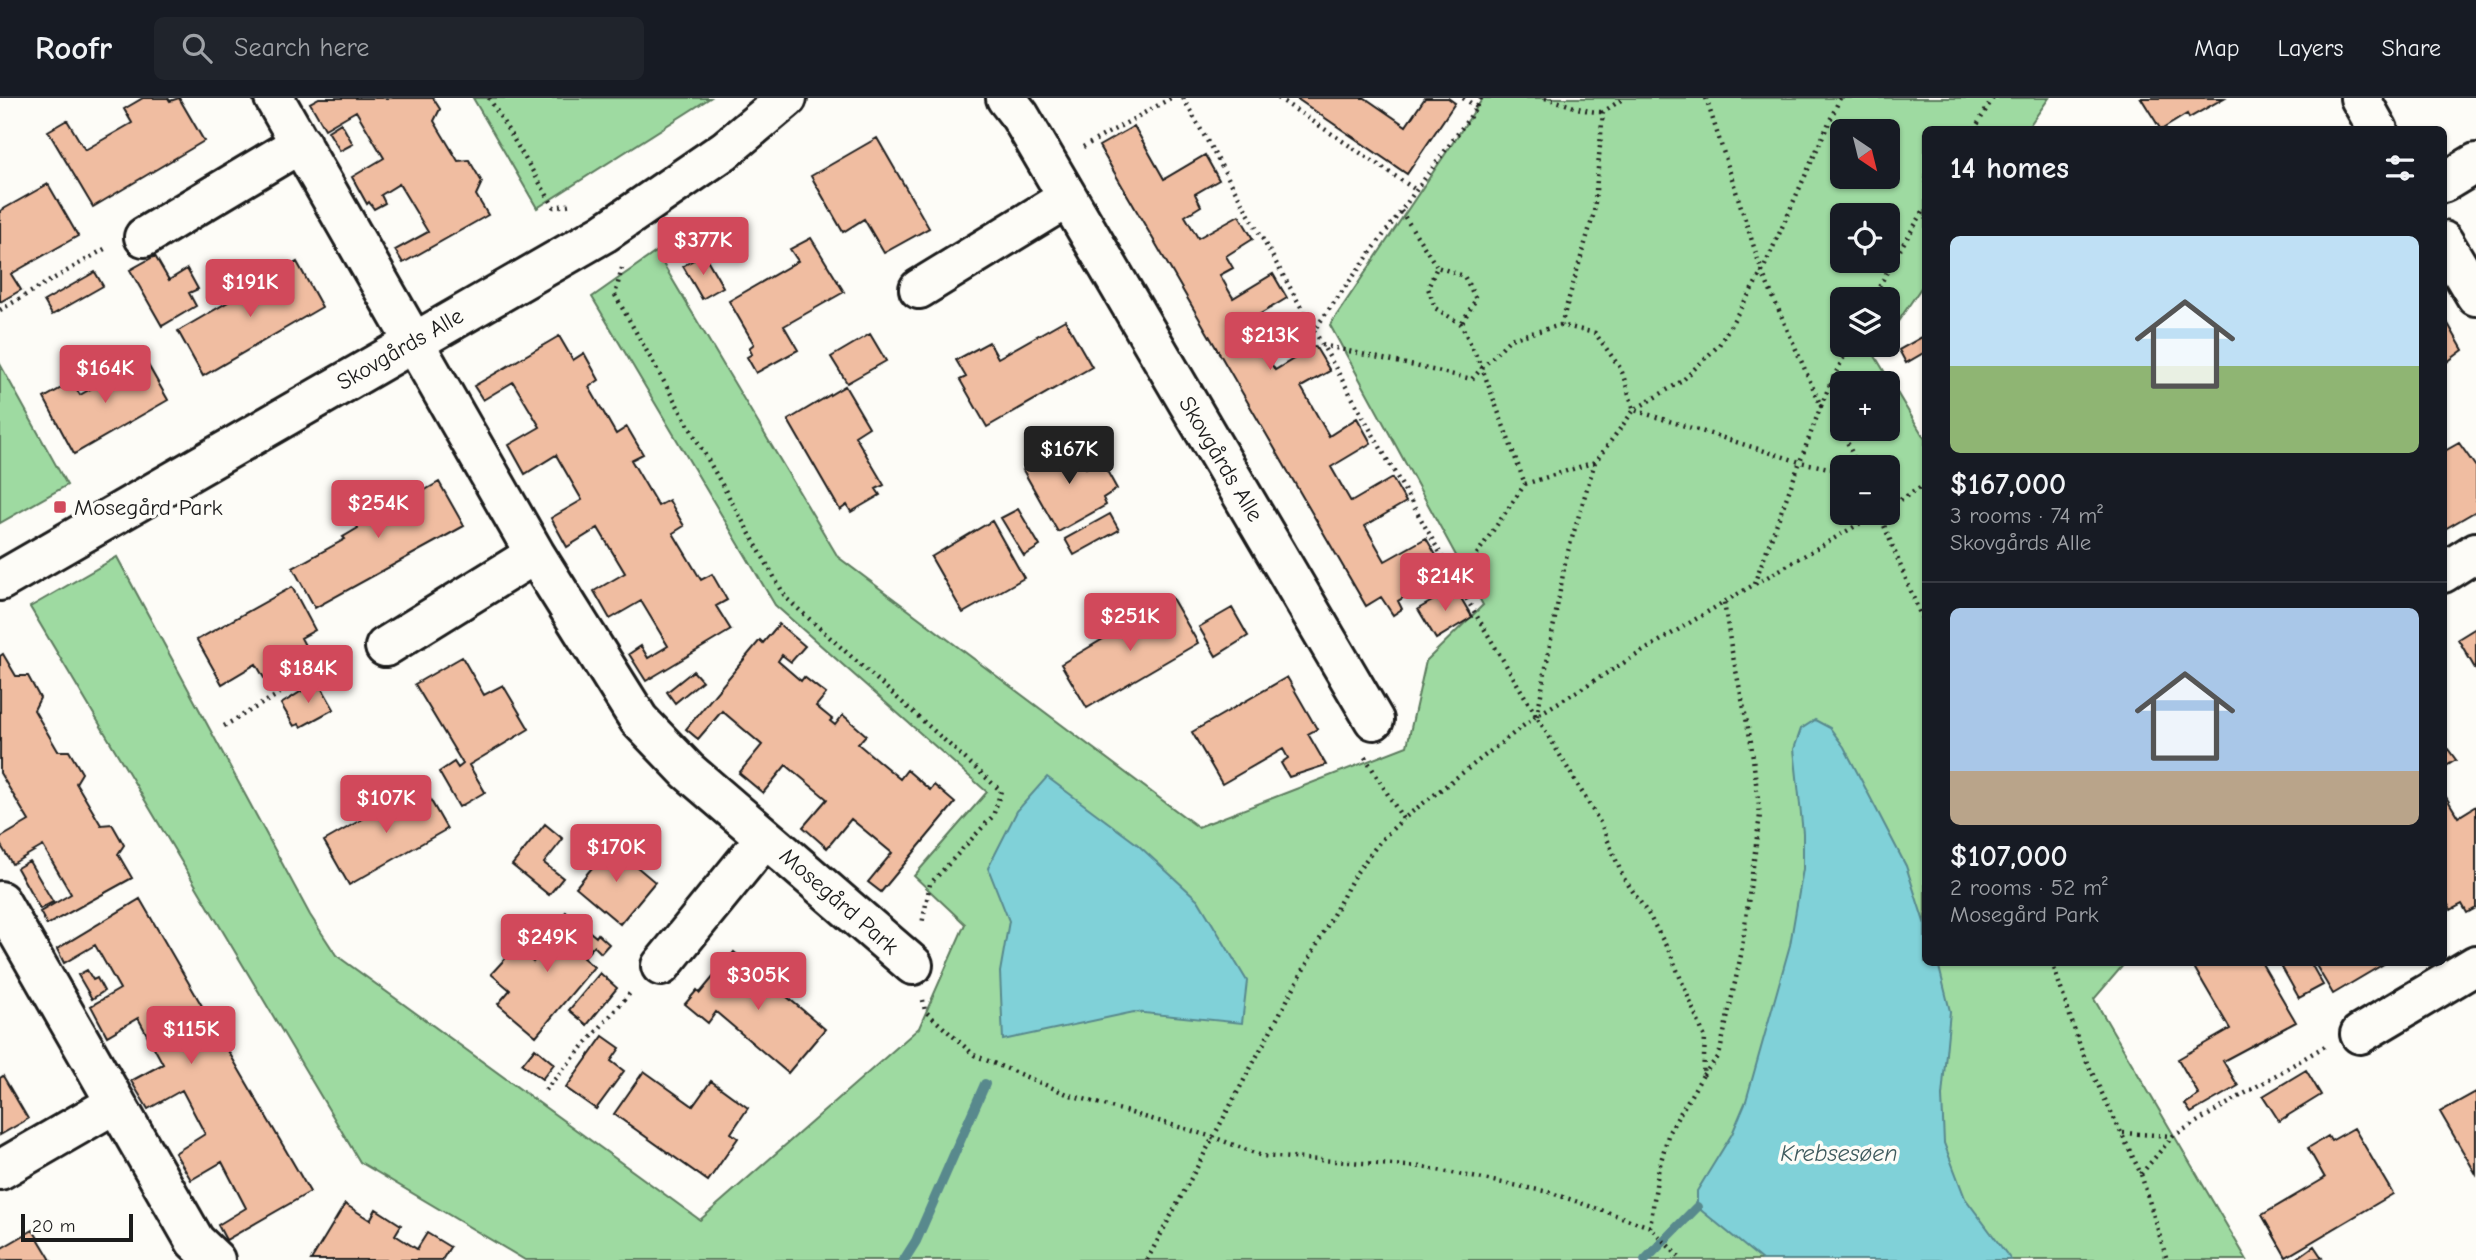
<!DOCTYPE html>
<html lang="en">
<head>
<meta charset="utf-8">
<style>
  body { margin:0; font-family:"Comic Neue",sans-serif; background:#20242c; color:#f1f3f6; height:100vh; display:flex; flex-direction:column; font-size:26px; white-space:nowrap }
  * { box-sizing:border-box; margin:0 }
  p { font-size:23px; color:#9ea1a6 }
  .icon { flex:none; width:38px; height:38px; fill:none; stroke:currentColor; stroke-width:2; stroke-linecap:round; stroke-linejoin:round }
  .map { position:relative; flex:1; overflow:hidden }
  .drawer { position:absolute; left:1922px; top:28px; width:525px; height:840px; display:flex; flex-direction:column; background:#171b24; border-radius:10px; box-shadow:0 2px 5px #0004 }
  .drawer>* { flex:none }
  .needle { width:46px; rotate:145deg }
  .tools { position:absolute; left:1830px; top:21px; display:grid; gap:14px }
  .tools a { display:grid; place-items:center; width:70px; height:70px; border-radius:10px; background:#171b24; box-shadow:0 2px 5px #0004; font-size:35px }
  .scale { position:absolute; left:21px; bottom:18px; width:112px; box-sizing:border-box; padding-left:7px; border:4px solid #1c1c1c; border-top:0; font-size:19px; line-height:24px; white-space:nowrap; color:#1c1c1c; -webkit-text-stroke:5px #fdfcf7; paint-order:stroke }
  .price { position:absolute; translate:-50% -60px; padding:0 16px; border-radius:7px; background:#d1495b; color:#fff; font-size:23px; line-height:46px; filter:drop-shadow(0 2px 4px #0008) }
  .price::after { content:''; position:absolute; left:50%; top:42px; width:21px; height:16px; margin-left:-10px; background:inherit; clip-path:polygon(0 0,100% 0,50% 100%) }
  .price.current { background:#222; color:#fff }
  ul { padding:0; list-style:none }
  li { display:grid; align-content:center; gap:14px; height:371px; padding:0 28px }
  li+li { border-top:2px solid #363941 }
  li span { display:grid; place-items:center; height:217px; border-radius:10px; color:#555 }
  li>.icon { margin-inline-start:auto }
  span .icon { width:126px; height:126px; fill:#fffc; stroke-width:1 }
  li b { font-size:30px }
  h2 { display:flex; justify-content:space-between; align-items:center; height:84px; padding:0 28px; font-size:30px }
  header { display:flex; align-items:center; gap:42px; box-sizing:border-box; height:98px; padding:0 35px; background:#171b24; border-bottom:2px solid #363941 }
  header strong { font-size:33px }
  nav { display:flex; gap:38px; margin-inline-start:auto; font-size:24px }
  .search { width:490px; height:63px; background:#20242c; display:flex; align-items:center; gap:18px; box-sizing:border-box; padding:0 24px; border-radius:10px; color:#9ea1a6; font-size:26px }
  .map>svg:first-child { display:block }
  .green { fill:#9edaa1; stroke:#5d7b5e; stroke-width:2; fill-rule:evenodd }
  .water { fill:#80d1d8; stroke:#58898d; stroke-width:2 }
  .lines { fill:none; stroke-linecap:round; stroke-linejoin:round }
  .stream { stroke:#58898d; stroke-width:10 }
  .building { fill:#f0bda1; stroke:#1c1c1c; stroke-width:2 }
  .minor-casing { stroke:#1c1c1c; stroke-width:44 }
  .path { stroke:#1c1c1c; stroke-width:4.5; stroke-dasharray:2 5; stroke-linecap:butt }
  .minor { stroke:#fdfcf7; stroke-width:38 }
  .poi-dot { fill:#d1495b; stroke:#fdfcf7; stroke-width:2.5 }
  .labels { text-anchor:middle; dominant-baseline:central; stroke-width:7; stroke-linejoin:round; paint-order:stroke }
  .street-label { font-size:23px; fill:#1c1c1c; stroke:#fdfcf7 }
  .poi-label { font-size:23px; fill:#1c1c1c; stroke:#fdfcf7; text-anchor:start }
  .water-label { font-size:24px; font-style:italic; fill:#3f5b5e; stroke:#fdfcf7 }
</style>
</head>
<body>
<header>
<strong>Roofr</strong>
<div class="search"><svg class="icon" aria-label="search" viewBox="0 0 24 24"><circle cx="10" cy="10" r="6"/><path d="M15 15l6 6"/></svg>Search here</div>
<nav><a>Map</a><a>Layers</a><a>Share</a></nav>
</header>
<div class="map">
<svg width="2476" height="1162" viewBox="0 0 2476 1162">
  <rect width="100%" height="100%" fill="#fdfcf7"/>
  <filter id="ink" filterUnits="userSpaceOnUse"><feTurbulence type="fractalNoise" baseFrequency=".0143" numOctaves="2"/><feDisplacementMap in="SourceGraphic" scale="14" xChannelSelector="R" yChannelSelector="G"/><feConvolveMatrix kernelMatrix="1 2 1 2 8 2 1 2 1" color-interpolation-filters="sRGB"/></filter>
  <g filter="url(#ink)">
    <path class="green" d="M 473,0 L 710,0 L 537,110 Z
      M 1483,0 L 2049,0 L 2027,31 L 1925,32 L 1925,184 L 1888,238 L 1888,201 L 1843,201 L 1843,247 L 1883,247 L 1875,258 L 1925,341 L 1925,864 L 2125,865 L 2094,901 L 2247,1162 L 525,1162 L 360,1064 L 30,509 L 117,459 L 310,817 L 336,857 L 700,1122 L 919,930 L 965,826 L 914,778 L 987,694 L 775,507 L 592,199 L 656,154 L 838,459 L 1198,729 L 1407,648 L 1426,563 L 1483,507 L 1330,227 ZM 1843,33 L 1888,33 L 1888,79 L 1843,79 ZM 1843,117 L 1888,117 L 1888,163 L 1843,163 ZM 1843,285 L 1888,285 L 1888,331 L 1843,331 ZM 1843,369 L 1888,369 L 1888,415 L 1843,415 Z
      M 0,266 L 67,387 L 0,425 Z"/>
    <path class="water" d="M 1815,622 L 1830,630 L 1844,649 L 1906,768 L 1925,827 L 1925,864 L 1938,865 L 1950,913 L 1942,998 L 1944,1045 L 1965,1100 L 2011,1162 L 1762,1162 L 1697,1109 L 1697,1093 L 1732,1036 L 1746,1003 L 1790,847 L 1803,771 L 1803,735 L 1794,651 L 1801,631 Z
      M 1047,679 L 1137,746 L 1198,802 L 1247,883 L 1242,925 L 1134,914 L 1003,942 L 1000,874 L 1009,823 L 988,770 L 1017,713 Z"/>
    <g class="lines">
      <path class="stream" d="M 904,1162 L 916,1143 L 985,986
        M 1645,1162 L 1697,1109"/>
    </g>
    <path class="building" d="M 143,0 L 168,0 L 170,3 L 179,0 L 204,43 L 93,109 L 48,33 L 67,22 L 85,52 L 132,25 L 124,11 Z
      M 319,0 L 433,0 L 440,11 L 434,23 L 458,63 L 469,62 L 482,84 L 476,97 L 488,117 L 403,165 L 395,152 L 428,134 L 399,86 L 381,97 L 385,105 L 374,111 L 369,104 L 367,106 L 352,79 L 384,60 L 356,13 L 325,31 L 310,5 Z
      M 1296,0 L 1365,0 L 1406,28 L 1425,0 L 1448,0 L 1455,5 L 1407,76 Z
      M 2141,0 L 2224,0 L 2189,20 L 2187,16 L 2161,32 Z
      M 341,25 L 353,46 L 340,53 L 328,33 Z
      M 1134,28 L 1164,81 L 1205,57 L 1219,82 L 1195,96 L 1201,108 L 1185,118 L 1198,140 L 1239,117 L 1253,141 L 1226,158 L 1233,170 L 1220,177 L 1233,200 L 1273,176 L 1287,200 L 1247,224 L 1275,272 L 1315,248 L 1330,273 L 1301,289 L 1329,338 L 1357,320 L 1371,345 L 1331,369 L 1351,404 L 1392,380 L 1406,404 L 1365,428 L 1385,463 L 1426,440 L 1440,464 L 1438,466 L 1444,476 L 1398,503 L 1402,511 L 1393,517 L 1381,499 L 1366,508 L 1099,48 Z
      M 877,40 L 929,130 L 884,155 L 864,121 L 843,134 L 811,78 Z
      M 48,86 L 78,138 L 11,176 L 21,192 L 0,204 L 0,113 Z
      M 811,140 L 844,194 L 784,228 L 798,252 L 756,275 L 747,259 L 752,256 L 749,250 L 754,246 L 729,203 L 798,163 L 790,151 Z
      M 704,156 L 723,189 L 702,201 L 683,168 Z
      M 155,158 L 169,182 L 187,171 L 198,191 L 189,195 L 196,208 L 162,228 L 130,172 Z
      M 297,164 L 322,209 L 203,278 L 178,233 Z
      M 95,174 L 103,188 L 52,217 L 44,203 Z
      M 2443,217 L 2463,252 L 2443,267 Z
      M 1065,222 L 1092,269 L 987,329 L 960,282 L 966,279 L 956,262 L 989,244 L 998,260 Z
      M 870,236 L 886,263 L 847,285 L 831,259 Z
      M 559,238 L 573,262 L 584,255 L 599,282 L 589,289 L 616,336 L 627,329 L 643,356 L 631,362 L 658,408 L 669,402 L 684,428 L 673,435 L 701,482 L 712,476 L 727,502 L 716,508 L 731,532 L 646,583 L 629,556 L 641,548 L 648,560 L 668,548 L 641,503 L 610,521 L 594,493 L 625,475 L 598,430 L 567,449 L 551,420 L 582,402 L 556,357 L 525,376 L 509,347 L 540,329 L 513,284 L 483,302 L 474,288 Z
      M 1924,238 L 1925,254 L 1906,265 L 1899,252 Z
      M 144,260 L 168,302 L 74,356 L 44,300 L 72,284 L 80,297 Z
      M 845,288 L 869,329 L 855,338 L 884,387 L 876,391 L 880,397 L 851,414 L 847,407 L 840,412 L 788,322 Z
      M 1071,344 L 1086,370 L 1101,362 L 1117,391 L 1103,400 L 1106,407 L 1058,434 L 1023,372 Z
      M 2459,345 L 2476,369 L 2476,413 L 2443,432 L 2443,354 Z
      M 439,384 L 464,428 L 315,510 L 293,470 L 345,441 L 343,439 L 358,430 L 345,406 L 379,386 L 392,411 Z
      M 1018,411 L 1040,448 L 1024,458 L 1001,420 Z
      M 1110,416 L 1119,432 L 1074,457 L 1065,441 Z
      M 992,423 L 1024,480 L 963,515 L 931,459 Z
      M 292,489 L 315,532 L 301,540 L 309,555 L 264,580 L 256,566 L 222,586 L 197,542 Z
      M 1455,490 L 1472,519 L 1436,541 L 1418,511 Z
      M 1172,500 L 1198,545 L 1087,610 L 1061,566 Z
      M 1232,510 L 1248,538 L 1216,558 L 1199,529 Z
      M 779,526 L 805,548 L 791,564 L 782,557 L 778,563 L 801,583 L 804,579 L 826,596 L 816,608 L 832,621 L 830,623 L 835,627 L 843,617 L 866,637 L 858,646 L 900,681 L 907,672 L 930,692 L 934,687 L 955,705 L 881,794 L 868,784 L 892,755 L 851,721 L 827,750 L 803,729 L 827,701 L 786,667 L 763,695 L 739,675 L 762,647 L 722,613 L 698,641 L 686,631 L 760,542 L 763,545 Z
      M 2476,530 L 2476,572 L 2458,541 Z
      M 3,556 L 16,578 L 28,578 L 40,600 L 34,612 L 58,653 L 69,653 L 82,675 L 76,685 L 101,727 L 112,726 L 124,747 L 118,756 L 132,780 L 47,827 L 40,814 L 71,796 L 43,748 L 12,766 L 0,746 L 0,740 L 29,723 L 0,675 L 0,558 Z
      M 462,559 L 484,597 L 503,587 L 529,631 L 469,667 L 485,694 L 459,709 L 439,674 L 454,664 L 458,670 L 463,666 L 415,586 Z
      M 693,573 L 702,583 L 675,605 L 667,594 Z
      M 1287,579 L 1317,631 L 1308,636 L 1326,667 L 1289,679 L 1281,665 L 1288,660 L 1283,651 L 1222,686 L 1192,634 Z
      M 318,583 L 334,611 L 301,629 L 299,626 L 294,628 L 281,606 Z
      M 2448,651 L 2456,662 L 2443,670 L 2443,654 Z
      M 422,687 L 447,731 L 349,787 L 324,743 Z
      M 2446,699 L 2458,719 L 2476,708 L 2476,810 L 2467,815 L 2462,806 L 2451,812 L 2443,798 L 2443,701 Z
      M 545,726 L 563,741 L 544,765 L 563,780 L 549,797 L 512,767 Z
      M 611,747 L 655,784 L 620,826 L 576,789 Z
      M 29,763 L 53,804 L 40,811 L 17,770 Z
      M 140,801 L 310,1094 L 226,1142 L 218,1127 L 246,1110 L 222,1064 L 191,1082 L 175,1055 L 205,1036 L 182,992 L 148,1011 L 131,983 L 163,966 L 138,920 L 107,938 L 91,908 L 120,891 L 95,847 L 64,865 L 57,851 Z
      M 566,814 L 596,839 L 598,836 L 609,846 L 601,855 L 594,848 L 583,860 L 594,869 L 536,938 L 498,906 L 510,892 L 491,876 L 516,849 L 533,864 L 554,839 L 548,834 Z
      M 734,854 L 825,931 L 788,975 L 716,914 L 708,925 L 685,906 L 697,892 L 700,895 Z
      M 2191,864 L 2261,864 L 2296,924 L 2223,963 L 2238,988 L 2191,1015 L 2185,1006 L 2199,997 L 2178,961 L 2230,931 Z
      M 2279,864 L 2310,864 L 2323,887 L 2299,900 Z
      M 2314,864 L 2387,864 L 2333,896 Z
      M 87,872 L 93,882 L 97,880 L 104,893 L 92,901 L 78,877 Z
      M 600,875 L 617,890 L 587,927 L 569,912 Z
      M 603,938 L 620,950 L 611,963 L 624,973 L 596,1011 L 566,990 Z
      M 535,950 L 554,966 L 542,981 L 522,966 Z
      M 2306,972 L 2321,997 L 2279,1023 L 2263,998 Z
      M 644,973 L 693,1008 L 711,983 L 748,1010 L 731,1035 L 738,1040 L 708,1083 L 614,1016 Z
      M 3,978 L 28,1021 L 0,1037 L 0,980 Z
      M 2476,994 L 2476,1076 L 2440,1014 Z
      M 2354,1030 L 2393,1096 L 2286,1159 L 2262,1117 L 2325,1080 L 2308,1050 L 2328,1038 L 2331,1043 Z
      M 345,1106 L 370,1122 L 376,1111 L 401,1127 L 395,1137 L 417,1151 L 427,1135 L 450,1149 L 442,1162 L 311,1162 Z
      M 33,1132 L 51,1162 L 0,1162 L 0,1151 Z
      M 2314,1148 L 2322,1160 L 2297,1162 L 2296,1161 Z"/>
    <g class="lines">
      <g class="minor-casing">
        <path id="minor" d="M 274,0 L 535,456 L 639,622 L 688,673 L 913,867
          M 1006,0 L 1020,18 L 1374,622
          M 2360,0 L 2378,32
          M 2443,85 L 2476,65
          M 144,139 L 301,45
          M 2443,143 L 2476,198
          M 919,191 L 1067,100
          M 2443,475 L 2476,454
          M 0,483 L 604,135 L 725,52 L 787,0
          M 385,549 L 535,456
          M 0,803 L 195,1143 L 215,1162
          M 661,868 L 765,740
          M 2360,936 L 2476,867
          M 0,1072 L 116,1005"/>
      </g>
      <path class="path" d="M 489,0 L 554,109 L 573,106
        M 1183,0 L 1314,232
        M 1278,0 L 1416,92
        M 1463,0 L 1477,9
        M 1481,0 L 1477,9 L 1314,232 L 1457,485 L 1601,726 L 1623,779 L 1649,817 L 1671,857 L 1705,940 L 1703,977 L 1669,1034 L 1658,1074 L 1650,1129
        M 1545,0 C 1567,5 1581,14 1603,14
        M 1706,0 L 1762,174 L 1821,308 L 1831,284
        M 1840,0 L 1762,174 L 1719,247 L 1682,283 L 1634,312 L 1800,364 L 1843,373
        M 1974,32 L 1993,0
        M 1083,49 L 1171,0
        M 1401,113 L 1437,169
        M 622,170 L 615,197 L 786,500 L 1001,693 L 993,718 L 930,786 L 922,826
        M 1873,201 L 1892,164 L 1925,111
        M 0,212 L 108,149
        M 1561,227 L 1510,241 L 1482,270 L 1525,386 L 1595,364
        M 1322,247 L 1472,281 L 1482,270 L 1461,226 L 1435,210 L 1428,190 L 1437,169 L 1464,178 L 1476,201 L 1461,226
        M 1850,247 L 1831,284 L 1845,339 L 1858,369
        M 1888,409 L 1925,387
        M 1879,415 L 1925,528
        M 1457,485 L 1525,386
        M 1754,486 L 1821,308
        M 1537,618 L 1566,460 L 1595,364 L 1634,312 L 1621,271 L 1595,235 L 1561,227 L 1594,115 L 1603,14 L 1624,0
        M 224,628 L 347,556
        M 1365,659 L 1403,721 L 1536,618 L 1724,504 L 1878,415
        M 2052,864 L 2082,954 L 2141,1076 L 2167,1162
        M 923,902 L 925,913 L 974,957 L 1067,996 L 1216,1040 L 1262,1058 L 1422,1069 L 1549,1094 L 1650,1129 L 1682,1162
        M 1703,977 L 1719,958 L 1741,857 L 1760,717 L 1751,644 L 1731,549 L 1724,504
        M 545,992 L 632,893
        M 2123,1035 L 2172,1038
        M 2141,1076 L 2173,1038 L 2325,948
        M 1147,1162 L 1354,778 L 1381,742 L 1403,721"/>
      <use href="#minor" class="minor"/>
    </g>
  </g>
  <rect class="poi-dot" x="53" y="402" width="14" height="14" rx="3.5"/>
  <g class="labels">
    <g class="street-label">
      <text transform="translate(400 251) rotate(-30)">Skovgårds Alle</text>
      <text transform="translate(1221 361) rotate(59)">Skovgårds Alle</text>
      <text transform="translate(839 803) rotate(41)">Mosegård Park</text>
    </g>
    <g class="poi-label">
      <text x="74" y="409">Mosegård Park</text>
    </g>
    <g class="water-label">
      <text x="1839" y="1055">Krebsesøen</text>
    </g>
  </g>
</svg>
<div class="tools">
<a><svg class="needle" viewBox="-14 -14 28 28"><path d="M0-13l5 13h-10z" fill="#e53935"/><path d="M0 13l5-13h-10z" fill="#9ea1a6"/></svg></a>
<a><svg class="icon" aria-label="locate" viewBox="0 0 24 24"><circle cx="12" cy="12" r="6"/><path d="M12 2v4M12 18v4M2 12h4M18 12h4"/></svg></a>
<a><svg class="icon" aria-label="layers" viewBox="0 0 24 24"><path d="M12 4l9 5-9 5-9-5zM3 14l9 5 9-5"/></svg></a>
<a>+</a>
<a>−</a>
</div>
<div class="scale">20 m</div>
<b class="price" style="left:703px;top:179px">$377K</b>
<b class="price" style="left:250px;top:221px">$191K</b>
<b class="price" style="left:1270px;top:274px">$213K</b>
<b class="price" style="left:105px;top:307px">$164K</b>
<b class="price current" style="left:1069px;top:388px">$167K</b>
<b class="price" style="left:378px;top:442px">$254K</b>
<b class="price" style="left:1445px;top:515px">$214K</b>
<b class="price" style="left:1130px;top:555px">$251K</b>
<b class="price" style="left:308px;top:607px">$184K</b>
<b class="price" style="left:386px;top:737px">$107K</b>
<b class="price" style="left:616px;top:786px">$170K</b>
<b class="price" style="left:547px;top:876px">$249K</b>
<b class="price" style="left:758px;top:914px">$305K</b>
<b class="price" style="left:191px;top:968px">$115K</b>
<section class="drawer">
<h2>14 homes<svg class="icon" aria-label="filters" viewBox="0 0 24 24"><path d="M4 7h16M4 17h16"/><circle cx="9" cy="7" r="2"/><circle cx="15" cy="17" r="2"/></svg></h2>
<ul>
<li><span style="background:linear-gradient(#bfe0f5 60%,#8fb573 0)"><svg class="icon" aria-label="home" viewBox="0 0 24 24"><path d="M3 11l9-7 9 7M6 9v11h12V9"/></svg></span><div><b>$167,000</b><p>3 rooms · 74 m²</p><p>Skovgårds Alle</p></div></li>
<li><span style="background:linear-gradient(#a9c7e8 75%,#b9a48a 0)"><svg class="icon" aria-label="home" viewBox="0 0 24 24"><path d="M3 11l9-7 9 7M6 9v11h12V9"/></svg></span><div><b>$107,000</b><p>2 rooms · 52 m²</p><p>Mosegård Park</p></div></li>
</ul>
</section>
</div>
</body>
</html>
